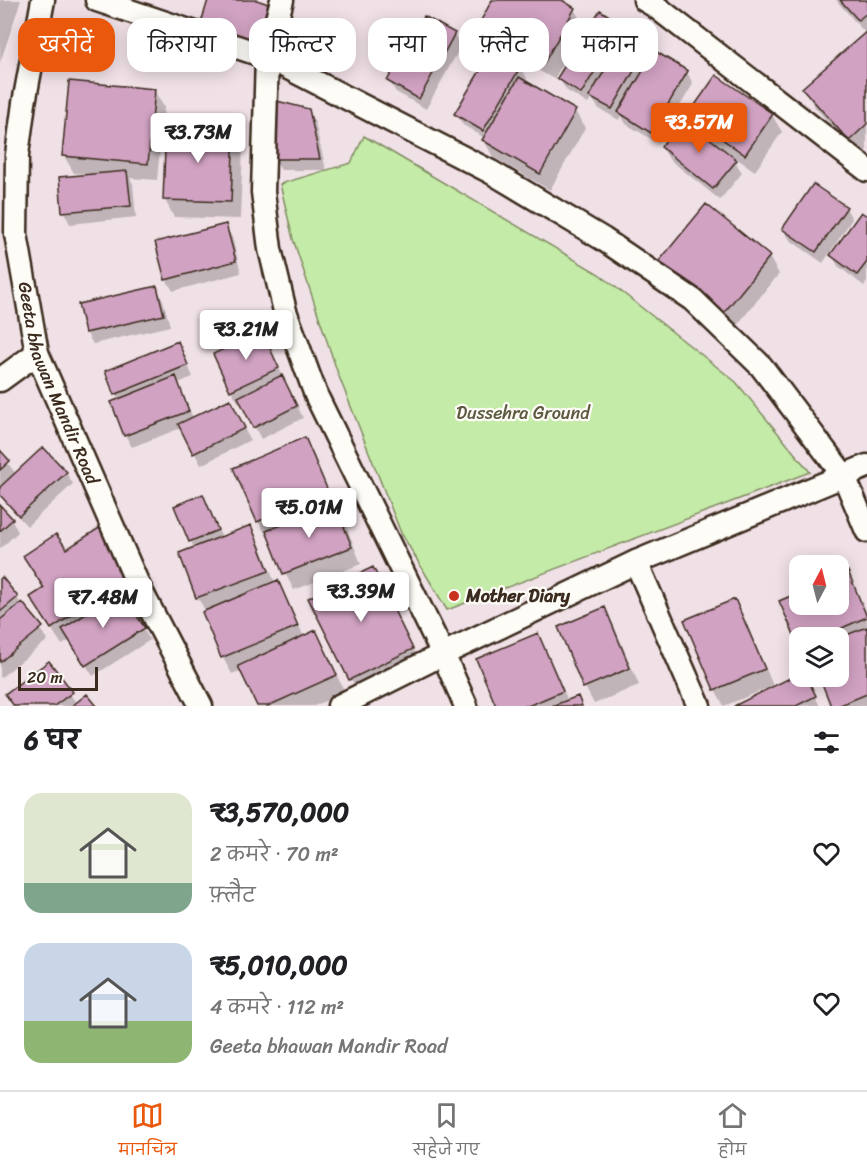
<!DOCTYPE html>
<html lang="hi">
<head>
<meta charset="utf-8">
<style>
  body { margin:0; font-family:Sriracha,"Playpen Sans Deva",sans-serif; background:#f6f6f6; color:#202124; height:100vh; display:flex; flex-direction:column; font-size:22px; white-space:nowrap }
  * { box-sizing:border-box; margin:0 }
  p { font-size:20px; color:#757577 }
  .icon { flex:none; width:33px; height:33px; fill:none; stroke:currentColor; stroke-width:2; stroke-linecap:round; stroke-linejoin:round }
  .map { position:relative; height:706px; overflow:hidden }
  .panel { display:flex; flex-direction:column; background:#fff; flex:1 }
  .panel>* { flex:none }
  .guide { position:absolute; left:18px; top:18px; width:831px; height:54px; display:flex; gap:12px }
  .needle { width:39px; rotate:7deg }
  .fabs { position:absolute; left:789px; top:555px; display:grid; gap:12px }
  .fabs a { display:grid; place-items:center; width:60px; height:60px; border-radius:12px; background:#fff; box-shadow:0 3px 15px #0003; font-size:30px }
  .scale { position:absolute; left:18px; bottom:15px; width:80px; box-sizing:border-box; padding-left:6px; border:3px solid #3b2a1e; border-top:0; font-size:16px; line-height:21px; white-space:nowrap; color:#3b2a1e; -webkit-text-stroke:4px #fdfcf7; paint-order:stroke }
  .price { position:absolute; translate:-50% -51px; padding:0 14px; border-radius:6px; background:#fff; color:#222; font-size:20px; line-height:39px; filter:drop-shadow(0 2px 3px #0008) }
  .price::after { content:''; position:absolute; left:50%; top:36px; width:18px; height:14px; margin-left:-9px; background:inherit; clip-path:polygon(0 0,100% 0,50% 100%) }
  .price.on { background:#ea580c; color:#fff }
  ul { padding:0; list-style:none }
  li { display:flex; align-items:center; gap:18px; height:150px; padding:0 24px }
  li span { display:grid; place-items:center; flex:none; width:168px; height:120px; border-radius:18px; color:#555 }
  li>.icon { margin-inline-start:auto }
  span .icon { width:72px; height:72px; fill:#fffc; stroke-width:1 }
  li b { font-size:26px }
  h2 { display:flex; justify-content:space-between; align-items:center; height:72px; padding:0 24px; font-size:26px }
  .tag { padding:0 21px; border-radius:18px; background:#fff; box-shadow:0 3px 15px #0003; font-size:21px; line-height:54px }
  .tag.on { background:#ea580c; color:#fff }
  .tabs { display:flex; justify-content:space-around; align-items:center; height:84px; border-top:2px solid #e0e0e0; background:#fff; font-size:16px; color:#757577 }
  .tabs a { display:grid; justify-items:center; gap:3px }
  .tabs .on { color:#ea580c }
  .map>svg:first-child { display:block }
  .green { fill:#c4eba7; stroke:#808a62; stroke-width:1.5 }
  .shadow { fill:#0003 }
  .building { fill:#d1a2c2; stroke:#3b2a1e; stroke-width:1.5 }
  .lines { fill:none; stroke-linecap:round; stroke-linejoin:round }
  .street-casing { stroke:#3b2a1e; stroke-width:27 }
  .street { stroke:#fdfcf7; stroke-width:22 }
  .poi-dot { fill:#c8321e; stroke:#fdfcf7; stroke-width:2 }
  .labels { text-anchor:middle; dominant-baseline:central; stroke-width:4.5; stroke-linejoin:round; paint-order:stroke }
  .street-label { font-size:18px; fill:#3b2a1e; stroke:#fdfcf7 }
  .park-label { font-size:18px; fill:#5d5a40; stroke:#fdfcf7 }
  .poi-label { font-size:18px; font-weight:bold; fill:#3b2a1e; stroke:#fdfcf7; text-anchor:start }
</style>
</head>
<body>
<div class="map">
<svg width="867" height="706" viewBox="0 0 867 706">
  <rect width="100%" height="100%" fill="#f0e1e7"/>
  <filter id="ink" filterUnits="userSpaceOnUse"><feTurbulence type="fractalNoise" baseFrequency=".0167" numOctaves="2"/><feDisplacementMap in="SourceGraphic" scale="12" xChannelSelector="R" yChannelSelector="G"/><feConvolveMatrix kernelMatrix="1 2 1 2 8 2 1 2 1" color-interpolation-filters="sRGB"/></filter>
  <g filter="url(#ink)">
    <path class="green" d="M 364,136 L 599,274 L 736,382 L 810,472 L 447,610 L 401,533 L 338,374 L 293,239 L 280,184 L 351,163 Z"/>
    <path class="shadow" d="M 0,0 L 21,0 L 0,63 Z
      M 494,0 L 558,0 L 574,9 L 584,26 L 554,79 L 489,43 L 479,26 Z
      M 836,0 L 867,0 L 867,150 L 859,157 L 814,106 L 804,89 L 866,34 Z
      M 600,12 L 622,26 L 626,33 L 648,46 L 654,56 L 687,72 L 693,84 L 658,143 L 626,124 L 621,115 L 619,120 L 598,108 L 592,98 L 588,104 L 566,90 L 559,78 Z
      M 425,18 L 454,34 L 461,46 L 426,109 L 396,92 L 389,81 Z
      M 520,67 L 527,78 L 525,82 L 575,111 L 585,128 L 550,190 L 493,157 L 484,140 L 485,138 L 463,125 L 456,114 Z
      M 154,90 L 164,107 L 157,180 L 130,178 L 133,184 L 136,217 L 70,224 L 64,212 L 61,178 L 90,176 L 90,174 L 74,173 L 64,156 Z
      M 308,111 L 315,123 L 326,170 L 281,170 L 274,159 Z
      M 689,115 L 772,115 L 782,132 L 755,171 L 730,154 L 729,156 L 735,161 L 742,173 L 720,200 L 669,159 L 662,147 L 698,131 Z
      M 233,129 L 243,146 L 240,219 L 174,217 L 165,200 Z
      M 706,206 L 769,257 L 779,274 L 729,335 L 666,283 Z
      M 846,208 L 852,219 L 823,263 L 790,240 L 783,229 Z
      M 867,218 L 867,282 L 864,286 L 838,266 L 832,255 Z
      M 225,226 L 232,237 L 241,273 L 173,291 L 166,279 Z
      M 156,288 L 163,300 L 170,326 L 93,344 L 86,332 Z
      M 178,343 L 193,377 L 178,383 L 193,418 L 236,412 L 250,440 L 201,465 L 181,428 L 132,447 L 125,435 L 119,400 L 116,394 Z
      M 268,345 L 303,418 L 261,439 L 241,400 L 238,402 L 231,390 Z
      M 304,438 L 314,455 L 336,508 L 345,523 L 361,564 L 294,590 L 285,573 L 270,537 L 268,538 L 258,521 Z
      M 0,453 L 16,474 L 66,473 L 73,484 L 27,526 L 5,502 L 0,494 Z
      M 202,495 L 222,538 L 250,527 L 260,544 L 275,583 L 278,582 L 287,599 L 304,637 L 315,632 L 345,692 L 314,706 L 259,706 L 242,670 L 232,674 L 223,658 L 204,613 L 206,612 L 198,598 L 181,554 L 194,548 L 176,507 Z
      M 0,508 L 12,520 L 18,532 L 0,549 Z
      M 98,530 L 140,593 L 126,602 L 150,640 L 93,676 L 70,640 L 62,645 L 42,614 L 45,589 L 66,551 Z
      M 373,569 L 422,666 L 360,696 L 310,599 Z
      M 847,573 L 867,613 L 867,706 L 833,706 L 838,676 L 838,638 L 800,638 L 800,644 L 781,602 L 800,604 L 838,604 Z
      M 0,581 L 17,598 L 48,640 L 0,678 Z
      M 735,601 L 744,617 L 774,688 L 800,676 L 809,685 L 820,706 L 737,706 L 766,692 L 765,689 L 724,706 L 715,689 Z
      M 605,609 L 614,626 L 639,685 L 594,704 L 585,687 Z
      M 537,635 L 547,652 L 568,701 L 577,698 L 582,706 L 498,706 Z
      M 48,663 L 77,704 L 95,706 L 14,706 L 7,694 Z"/>
    <path class="building" d="M 208,0 L 257,0 L 271,5 L 258,45 L 200,26 Z
      M 492,0 L 562,0 L 575,8 L 544,63 L 478,26 Z
      M 840,0 L 867,0 L 867,13 L 858,20 Z
      M 600,10 L 623,25 L 581,94 L 557,78 Z
      M 424,16 L 455,33 L 419,99 L 387,81 Z
      M 867,31 L 867,124 L 849,141 L 802,88 Z
      M 627,32 L 649,45 L 612,109 L 589,97 Z
      M 493,49 L 521,66 L 483,131 L 454,114 Z
      M 655,51 L 688,71 L 651,133 L 618,112 Z
      M 716,75 L 773,114 L 745,155 L 688,115 Z
      M 519,77 L 576,110 L 540,174 L 482,140 Z
      M 69,81 L 155,89 L 148,164 L 62,156 Z
      M 273,100 L 309,109 L 320,159 L 273,159 Z
      M 684,118 L 737,160 L 713,189 L 661,147 Z
      M 166,125 L 234,127 L 231,202 L 163,200 Z
      M 127,171 L 131,206 L 62,212 L 59,177 Z
      M 813,184 L 847,207 L 816,252 L 782,229 Z
      M 706,204 L 770,256 L 719,319 L 655,266 Z
      M 861,212 L 867,216 L 867,262 L 857,275 L 830,255 Z
      M 226,224 L 236,261 L 165,280 L 155,242 Z
      M 157,286 L 164,315 L 85,333 L 78,304 Z
      M 262,331 L 279,368 L 230,391 L 213,354 Z
      M 178,341 L 188,365 L 114,395 L 105,371 Z
      M 282,375 L 297,406 L 253,428 L 238,397 Z
      M 176,376 L 189,411 L 124,436 L 111,402 Z
      M 230,399 L 245,428 L 193,454 L 178,424 Z
      M 305,437 L 328,491 L 257,522 L 233,468 Z
      M 43,447 L 67,472 L 19,516 L 0,495 L 0,487 Z
      M 0,450 L 10,461 L 0,470 Z
      M 203,494 L 218,530 L 189,542 L 174,506 Z
      M 335,504 L 352,547 L 283,574 L 266,531 Z
      M 0,505 L 13,519 L 0,531 Z
      M 251,525 L 269,571 L 196,598 L 179,553 Z
      M 99,528 L 131,576 L 51,629 L 30,597 L 44,588 L 23,556 L 56,534 L 67,549 Z
      M 373,567 L 413,649 L 349,680 L 308,598 Z
      M 848,571 L 867,617 L 819,638 L 800,638 L 799,646 L 779,601 L 800,592 L 800,604 L 838,604 L 838,575 Z
      M 2,577 L 18,597 L 0,612 L 0,579 Z
      M 278,580 L 298,626 L 221,658 L 202,612 Z
      M 121,592 L 145,628 L 85,666 L 62,629 Z
      M 735,599 L 765,669 L 714,690 L 684,620 Z
      M 22,602 L 43,627 L 0,662 L 0,620 Z
      M 605,607 L 630,668 L 583,688 L 558,627 Z
      M 867,627 L 867,694 L 838,706 L 831,706 L 819,676 L 838,676 L 838,638 Z
      M 316,630 L 337,675 L 268,706 L 257,706 L 238,666 Z
      M 538,633 L 563,691 L 528,706 L 496,706 L 476,659 Z
      M 49,661 L 73,692 L 54,706 L 14,706 L 5,694 Z
      M 800,673 L 800,676 L 806,676 L 816,696 L 796,706 L 734,706 Z
      M 87,694 L 97,706 L 72,706 Z
      M 578,696 L 582,706 L 552,706 Z"/>
    <g class="lines">
      <g class="street-casing">
        <g id="street">
          <path id="s1" d="M 43,0 L 24,103 L 17,155 L 16,234 L 37,353 L 139,587 L 201,706"/>
          <path d="M 97,0 L 267,57 L 491,172 L 603,239 L 693,300 L 761,366 L 844,476 L 867,531"/>
          <path d="M 282,0 L 267,57 L 263,192 L 270,249 L 285,311 L 316,395 L 443,654 L 466,706"/>
          <path d="M 645,0 L 655,6 L 867,170"/>
          <path d="M 0,380 L 37,353"/>
          <path d="M 636,562 L 699,706"/>
          <path d="M 339,706 L 443,654 L 636,562 L 867,466"/>
        </g>
      </g>
      <use href="#street" class="street"/>
    </g>
  </g>
  <circle class="poi-dot" cx="454" cy="596" r="6"/>
  <g class="labels">
    <g class="street-label">
      <text stroke="none"><textPath href="#s1" startOffset="392">Geeta bhawan Mandir Road</textPath></text>
    </g>
    <g class="park-label">
      <text x="523" y="413">Dussehra Ground</text>
    </g>
    <g class="poi-label">
      <text x="466" y="596">Mother Diary</text>
    </g>
  </g>
</svg>
<div class="fabs">
<a><svg class="needle" viewBox="-14 -14 28 28"><path d="M0-13l5 13h-10z" fill="#e53935"/><path d="M0 13l5-13h-10z" fill="#757577"/></svg></a>
<a><svg class="icon" aria-label="layers" viewBox="0 0 24 24"><path d="M12 4l9 5-9 5-9-5zM3 14l9 5 9-5"/></svg></a>
</div>
<div class="scale">20 m</div>
<b class="price on" style="left:699px;top:154px">₹3.57M</b>
<b class="price" style="left:198px;top:164px">₹3.73M</b>
<b class="price" style="left:246px;top:361px">₹3.21M</b>
<b class="price" style="left:309px;top:539px">₹5.01M</b>
<b class="price" style="left:361px;top:623px">₹3.39M</b>
<b class="price" style="left:103px;top:629px">₹7.48M</b>
<div class="guide">
<a class="tag on">खरीदें</a>
<a class="tag">किराया</a>
<a class="tag">फ़िल्टर</a>
<a class="tag">नया</a>
<a class="tag">फ़्लैट</a>
<a class="tag">मकान</a>
</div>
</div>
<section class="panel">
<h2>6 घर<svg class="icon" aria-label="filters" viewBox="0 0 24 24"><path d="M4 7h16M4 17h16"/><circle cx="9" cy="7" r="2"/><circle cx="15" cy="17" r="2"/></svg></h2>
<ul>
<li><span style="background:linear-gradient(#dfe7d0 75%,#7fa58c 0)"><svg class="icon" aria-label="home" viewBox="0 0 24 24"><path d="M3 11l9-7 9 7M6 9v11h12V9"/></svg></span><div><b>₹3,570,000</b><p>2 कमरे · 70 m²</p><p>फ़्लैट</p></div><svg class="icon" aria-label="heart" viewBox="0 0 24 24"><path d="M12 20l-8-8c-3-5 5-10 8-4 3-6 11-1 8 4z"/></svg></li>
<li><span style="background:linear-gradient(#c9d6e8 65%,#8fb573 0)"><svg class="icon" aria-label="home" viewBox="0 0 24 24"><path d="M3 11l9-7 9 7M6 9v11h12V9"/></svg></span><div><b>₹5,010,000</b><p>4 कमरे · 112 m²</p><p>Geeta bhawan Mandir Road</p></div><svg class="icon" aria-label="heart" viewBox="0 0 24 24"><path d="M12 20l-8-8c-3-5 5-10 8-4 3-6 11-1 8 4z"/></svg></li>
</ul>
</section>
<nav class="tabs">
<a class="on"><svg class="icon" aria-label="map" viewBox="0 0 24 24"><path d="M3 6l6-2 6 2 6-2v14l-6 2-6-2-6 2zM9 4v14M15 6v14"/></svg>मानचित्र</a>
<a><svg class="icon" aria-label="saved" viewBox="0 0 24 24"><path d="M7 4h10v16l-5-4-5 4z"/></svg>सहेजे गए</a>
<a><svg class="icon" aria-label="home" viewBox="0 0 24 24"><path d="M3 11l9-7 9 7M6 9v11h12V9"/></svg>होम</a>
</nav>
</body>
</html>
